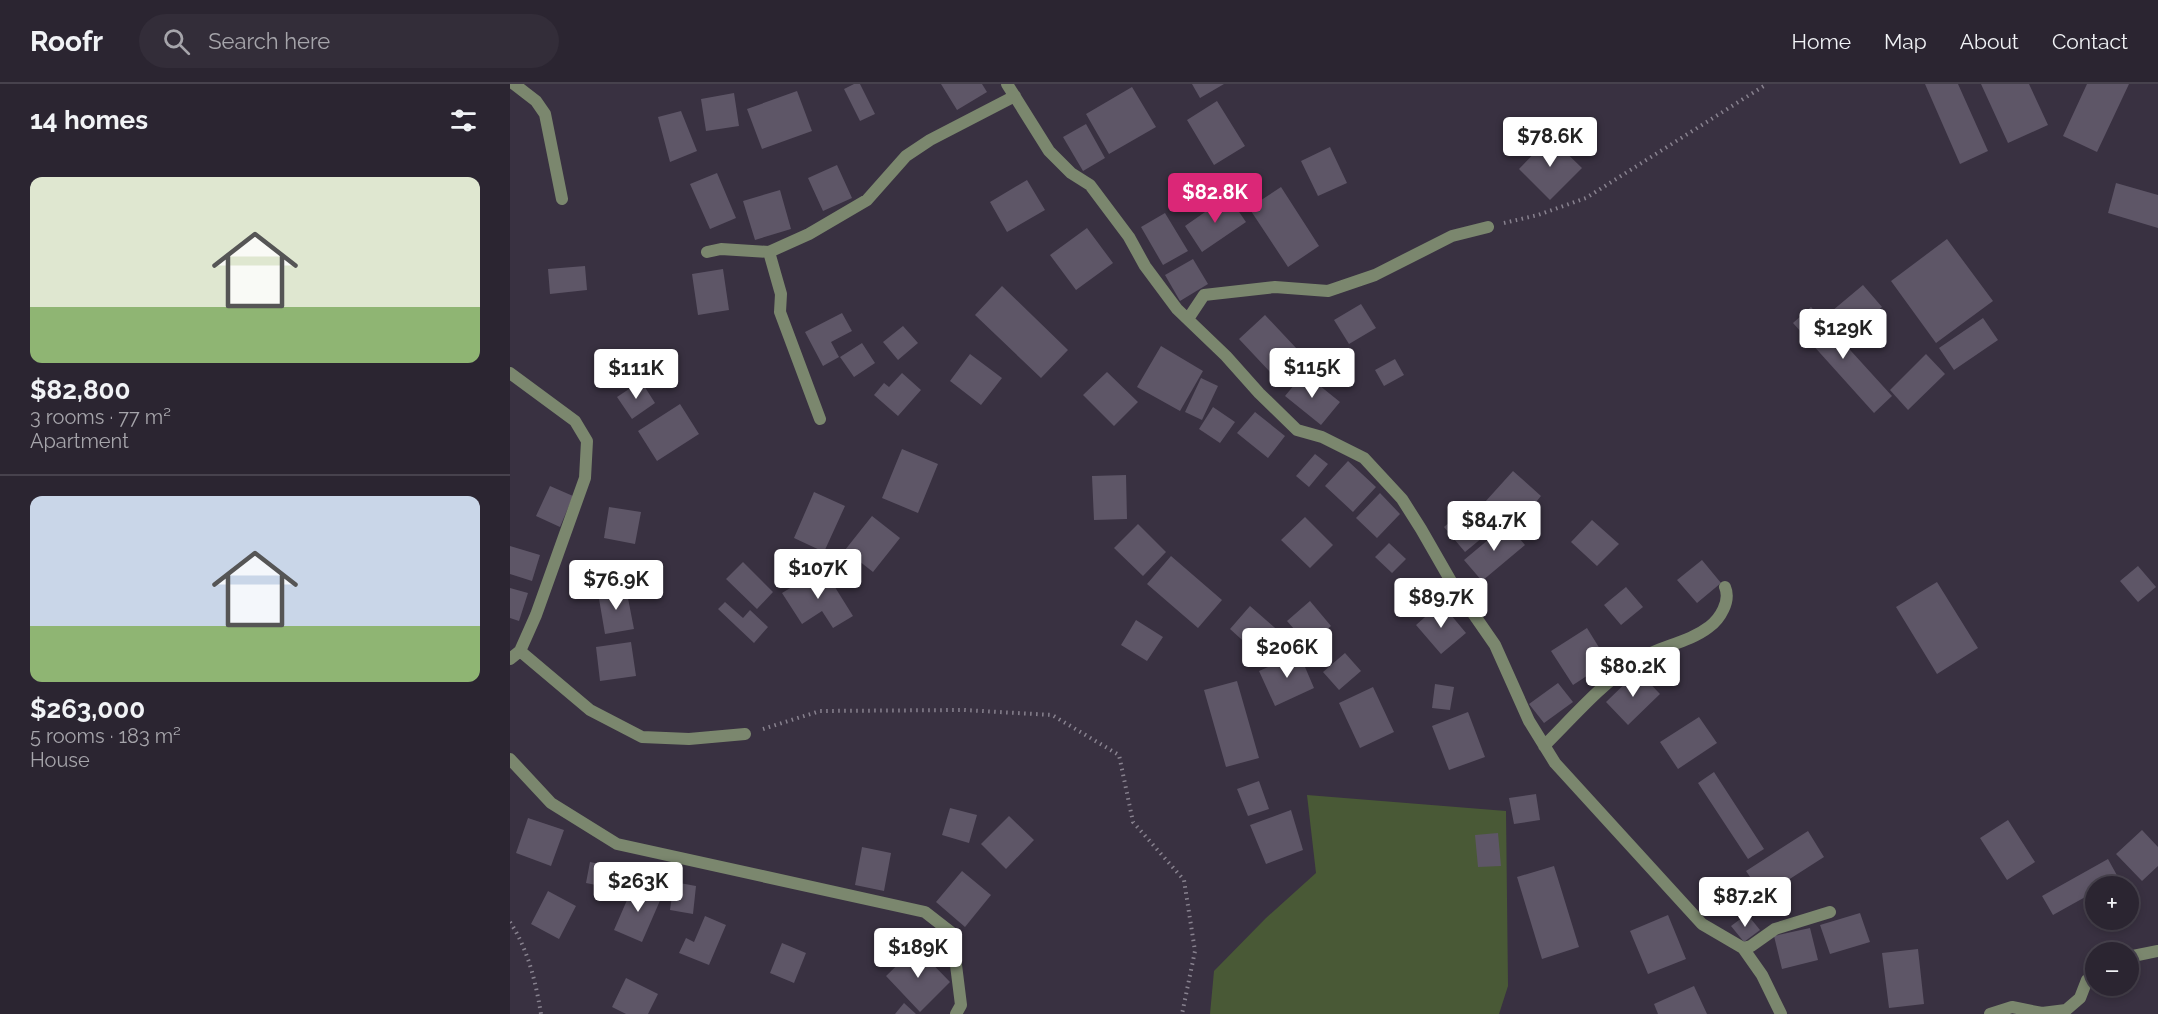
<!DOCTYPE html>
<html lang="en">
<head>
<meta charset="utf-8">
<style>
  body { margin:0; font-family:Raleway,sans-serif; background:#332d39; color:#f1f3f6; height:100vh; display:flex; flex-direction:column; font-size:22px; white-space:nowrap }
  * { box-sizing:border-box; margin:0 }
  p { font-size:20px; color:#a6a5ab }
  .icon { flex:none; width:33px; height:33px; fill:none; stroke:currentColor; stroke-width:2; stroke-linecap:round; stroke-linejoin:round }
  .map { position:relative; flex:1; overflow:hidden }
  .drawer { display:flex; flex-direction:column; background:#2b2531; width:510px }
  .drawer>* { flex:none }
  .tools { position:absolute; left:1575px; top:792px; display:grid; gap:12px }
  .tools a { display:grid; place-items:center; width:54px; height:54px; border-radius:50%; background:#2b2531; box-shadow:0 3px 9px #0003,0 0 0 2px #47424d; font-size:30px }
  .price { position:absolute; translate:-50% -51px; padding:0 14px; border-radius:6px; background:#fff; color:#222; font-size:20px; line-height:39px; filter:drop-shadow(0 2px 3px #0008) }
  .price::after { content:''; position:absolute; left:50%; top:36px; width:18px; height:14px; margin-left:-9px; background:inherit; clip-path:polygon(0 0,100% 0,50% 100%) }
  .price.on { background:#db2777; color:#fff }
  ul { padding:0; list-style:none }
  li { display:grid; align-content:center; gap:12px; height:318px; padding:0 30px }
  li+li { border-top:2px solid #47424d }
  li span { display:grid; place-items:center; height:186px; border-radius:12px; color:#555 }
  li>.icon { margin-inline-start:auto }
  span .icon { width:108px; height:108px; fill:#fffc; stroke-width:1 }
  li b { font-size:26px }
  h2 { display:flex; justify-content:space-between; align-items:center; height:72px; padding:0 30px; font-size:26px }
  header { display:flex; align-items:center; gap:36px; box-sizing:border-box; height:84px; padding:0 30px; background:#2b2531; border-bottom:2px solid #47424d }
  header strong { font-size:28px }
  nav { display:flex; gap:33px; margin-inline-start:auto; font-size:21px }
  .search { width:420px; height:54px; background:#332d39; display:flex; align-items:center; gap:15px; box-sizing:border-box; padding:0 21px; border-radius:33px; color:#a6a5ab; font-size:22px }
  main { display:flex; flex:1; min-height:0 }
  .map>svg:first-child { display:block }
  .green { fill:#495936 }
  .building { fill:#5e5667 }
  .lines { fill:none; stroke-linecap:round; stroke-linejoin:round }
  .path { stroke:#88828f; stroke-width:4; stroke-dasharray:1.5 4.5; stroke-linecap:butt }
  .lane { stroke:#7b876e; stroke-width:12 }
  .street { stroke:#7b876e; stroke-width:12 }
</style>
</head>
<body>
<header>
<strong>Roofr</strong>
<div class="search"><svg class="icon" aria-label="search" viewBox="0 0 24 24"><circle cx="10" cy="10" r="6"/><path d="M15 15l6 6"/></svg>Search here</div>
<nav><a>Home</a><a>Map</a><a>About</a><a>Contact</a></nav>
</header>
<main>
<section class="drawer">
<h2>14 homes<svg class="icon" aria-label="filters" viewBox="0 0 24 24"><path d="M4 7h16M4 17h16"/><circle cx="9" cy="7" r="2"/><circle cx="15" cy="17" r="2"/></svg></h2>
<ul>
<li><span style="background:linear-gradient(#dfe7d0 70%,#8fb573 0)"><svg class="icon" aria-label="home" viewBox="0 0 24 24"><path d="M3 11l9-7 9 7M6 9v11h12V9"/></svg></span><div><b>$82,800</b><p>3 rooms · 77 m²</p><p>Apartment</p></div></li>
<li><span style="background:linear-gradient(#c9d6e8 70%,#8fb573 0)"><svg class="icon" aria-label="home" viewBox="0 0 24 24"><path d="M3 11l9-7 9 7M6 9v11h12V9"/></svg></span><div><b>$263,000</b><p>5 rooms · 183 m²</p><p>House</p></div></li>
</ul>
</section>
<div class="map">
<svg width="1648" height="930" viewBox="0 0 1648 930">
  <rect width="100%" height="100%" fill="#393141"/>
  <path class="green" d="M 797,711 L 996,727 L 998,902 L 989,930 L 700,930 L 704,887 L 756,834 L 806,789 Z"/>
  <path class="building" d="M 344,0 L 350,0 L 365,30 L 350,37 L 334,5 Z
    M 431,0 L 472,0 L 477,8 L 447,26 Z
    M 682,0 L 714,0 L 690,14 Z
    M 1415,0 L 1448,0 L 1478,67 L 1450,80 Z
    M 1471,0 L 1519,0 L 1538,41 L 1498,59 Z
    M 1577,0 L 1619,0 L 1587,68 L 1553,52 Z
    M 622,3 L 646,43 L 599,70 L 576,30 Z
    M 287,7 L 302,47 L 252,65 L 237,25 Z
    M 224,9 L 229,42 L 196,47 L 191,15 Z
    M 707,17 L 735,62 L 704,81 L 677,36 Z
    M 171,27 L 187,67 L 160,78 L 148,33 Z
    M 576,40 L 595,74 L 573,87 L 553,53 Z
    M 1040,53 L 1072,84 L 1040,116 L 1009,85 Z
    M 820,63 L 837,99 L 808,112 L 791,77 Z
    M 327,81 L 342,114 L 313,127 L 298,94 Z
    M 207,89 L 226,134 L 200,145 L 180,100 Z
    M 517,96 L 535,126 L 497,148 L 480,118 Z
    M 1606,99 L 1648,111 L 1648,144 L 1598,129 Z
    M 771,103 L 809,162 L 778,183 L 739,124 Z
    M 270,106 L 281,145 L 245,156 L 233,117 Z
    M 718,112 L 736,138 L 692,168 L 675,142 Z
    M 655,129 L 678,167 L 653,181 L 631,143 Z
    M 577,144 L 603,179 L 566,206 L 540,171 Z
    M 1437,155 L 1483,217 L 1426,259 L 1381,197 Z
    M 683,175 L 698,200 L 670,217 L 655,191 Z
    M 75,182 L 77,206 L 40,210 L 38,185 Z
    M 213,185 L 219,226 L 188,231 L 182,190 Z
    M 1353,201 L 1372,223 L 1335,254 L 1316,232 Z
    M 492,202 L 558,266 L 531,294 L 465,231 Z
    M 851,220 L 866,244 L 839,260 L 824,236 Z
    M 1301,223 L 1382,312 L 1364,329 L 1283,239 Z
    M 332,229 L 342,247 L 321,258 L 329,273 L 313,282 L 295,248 Z
    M 755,231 L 787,265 L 761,289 L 729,255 Z
    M 1473,234 L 1488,256 L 1444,286 L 1429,264 Z
    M 393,242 L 408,259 L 388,276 L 373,258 Z
    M 352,259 L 365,279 L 344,293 L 330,273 Z
    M 651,262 L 693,287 L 670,327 L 627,303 Z
    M 460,270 L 492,294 L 471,321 L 440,297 Z
    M 1416,270 L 1435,290 L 1398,326 L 1380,306 Z
    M 885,275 L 894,291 L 874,302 L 865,286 Z
    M 597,288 L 628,318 L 604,342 L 573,311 Z
    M 392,289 L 411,306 L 388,332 L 364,311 L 374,299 L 379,303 Z
    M 794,289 L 830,318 L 811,341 L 775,312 Z
    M 691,294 L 708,302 L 692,336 L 675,328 Z
    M 131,297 L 145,319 L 122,335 L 107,313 Z
    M 170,320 L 189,350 L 147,377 L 128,347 Z
    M 703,323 L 725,338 L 710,359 L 689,345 Z
    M 745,328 L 775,352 L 758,374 L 727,349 Z
    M 392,365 L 428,380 L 408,429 L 372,414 Z
    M 805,370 L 818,380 L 799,403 L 786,392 Z
    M 838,377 L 866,403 L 843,428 L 815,402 Z
    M 1003,387 L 1031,412 L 1016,430 L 1010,425 L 998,438 L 975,418 Z
    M 616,391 L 617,435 L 584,436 L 582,392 Z
    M 40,402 L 63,412 L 50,443 L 26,432 Z
    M 304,408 L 335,422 L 314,468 L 284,454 Z
    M 870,409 L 890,430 L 867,454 L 846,434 Z
    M 962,419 L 984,444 L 955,468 L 934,443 Z
    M 99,423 L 131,428 L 125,460 L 94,454 Z
    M 362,432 L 390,454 L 363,488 L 335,466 Z
    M 795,433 L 823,461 L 800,484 L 771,456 Z
    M 1082,436 L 1109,460 L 1087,482 L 1061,458 Z
    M 628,440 L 656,468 L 633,492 L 604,464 Z
    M 997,440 L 1015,461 L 972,497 L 954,476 Z
    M 879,459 L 896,475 L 882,489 L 865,473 Z
    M 0,462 L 30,471 L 22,497 L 0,490 Z
    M 661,472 L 712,516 L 688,544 L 637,500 Z
    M 1192,476 L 1211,499 L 1187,519 L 1167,496 Z
    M 233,478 L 263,508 L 247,525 L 216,495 Z
    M 1628,482 L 1646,503 L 1628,518 L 1610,497 Z
    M 313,484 L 343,532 L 323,544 L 312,527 L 292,540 L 272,509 Z
    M 1427,498 L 1468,564 L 1427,590 L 1386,523 Z
    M 1116,503 L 1133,523 L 1111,541 L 1094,521 Z
    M 0,504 L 18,509 L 9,537 L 0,534 Z
    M 116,504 L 124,545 L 95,550 L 88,509 Z
    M 800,517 L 821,542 L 798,561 L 777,537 Z
    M 215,518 L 233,534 L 240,526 L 258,543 L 244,559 L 208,525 Z
    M 931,519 L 956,549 L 931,570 L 906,541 Z
    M 740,522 L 772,550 L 751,573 L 720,545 Z
    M 626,536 L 653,553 L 637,577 L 611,561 Z
    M 1077,544 L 1098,578 L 1063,601 L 1041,567 Z
    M 121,558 L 126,592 L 90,597 L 86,563 Z
    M 789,569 L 804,604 L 765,622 L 749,587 Z
    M 835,569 L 851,587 L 829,606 L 813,588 Z
    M 1128,587 L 1150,610 L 1118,641 L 1096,618 Z
    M 727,597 L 749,674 L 716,683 L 694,606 Z
    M 1048,599 L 1063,618 L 1034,639 L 1019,620 Z
    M 925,600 L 944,603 L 940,626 L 922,624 Z
    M 863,603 L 884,648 L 850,664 L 829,619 Z
    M 958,628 L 975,673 L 939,686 L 922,642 Z
    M 1189,633 L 1207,659 L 1168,685 L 1150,658 Z
    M 1204,688 L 1254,765 L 1238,775 L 1188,699 Z
    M 749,697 L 759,725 L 738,732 L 727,705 Z
    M 1026,710 L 1030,736 L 1004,740 L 999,714 Z
    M 440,724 L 467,731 L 459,759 L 432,751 Z
    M 781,726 L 793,766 L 756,780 L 740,741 Z
    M 499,732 L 524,756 L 496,785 L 471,760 Z
    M 18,734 L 54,746 L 41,782 L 6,769 Z
    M 1498,736 L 1525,778 L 1497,796 L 1470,754 Z
    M 1632,746 L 1648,763 L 1648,782 L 1632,797 L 1606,770 Z
    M 1298,747 L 1314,773 L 1253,812 L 1236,787 Z
    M 988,749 L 991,782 L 968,783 L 965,751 Z
    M 352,763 L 381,769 L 374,807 L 345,801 Z
    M 1598,775 L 1609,795 L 1594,802 L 1586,802 L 1586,807 L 1543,831 L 1532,812 Z
    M 80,778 L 109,784 L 106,805 L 76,799 Z
    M 1044,782 L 1069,863 L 1032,875 L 1007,793 Z
    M 452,787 L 481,811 L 455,843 L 426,818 Z
    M 164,798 L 186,802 L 183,830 L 160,826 Z
    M 124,800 L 152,812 L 132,858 L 104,846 Z
    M 38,807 L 66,822 L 49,855 L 21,840 Z
    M 1350,829 L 1360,858 L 1320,870 L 1310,841 Z
    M 1237,830 L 1250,846 L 1234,858 L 1221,842 Z
    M 1158,831 L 1176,875 L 1138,890 L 1120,847 Z
    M 195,832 L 216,841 L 199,881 L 169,869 L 176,854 L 184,858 Z
    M 1300,844 L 1308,876 L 1272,885 L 1264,852 Z
    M 272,859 L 296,869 L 284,899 L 260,889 Z
    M 406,863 L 440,898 L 410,928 L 376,892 Z
    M 1408,865 L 1414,920 L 1379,924 L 1372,869 Z
    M 116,894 L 148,910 L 138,930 L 116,930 L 102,923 Z
    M 1184,902 L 1197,930 L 1148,930 L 1144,920 Z
    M 394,919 L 406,930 L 385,930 Z"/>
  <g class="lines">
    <path class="path" d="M 994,139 L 1028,131 L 1076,114 L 1257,0
      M 253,645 L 310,627 L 454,626 L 542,631 L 609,671 L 623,738 L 674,796 L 685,867 L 672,930
      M 0,838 C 18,865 26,899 31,930"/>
    <path class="lane" d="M 4,0 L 26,17 L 35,30 L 52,115"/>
    <path class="street" d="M 497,0 L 539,67 L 561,89 L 580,101 L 619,153 L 635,182 L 667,225 L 716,272 L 749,309 L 787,346 L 812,353 L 854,374 L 892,415 L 911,445 L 942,499 L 985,561 L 1019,637 L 1045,679 L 1192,840 L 1233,864 L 1252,891 L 1271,930
      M 197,168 L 211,165 L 259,168 L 299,150 L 357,116 L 396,72 L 420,56 L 505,12
      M 259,168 L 271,210 L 270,228 L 310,335
      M 678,235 L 694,211 L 765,203 L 818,207 L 865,191 L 942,152 L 978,143
      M 0,289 L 65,337 L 77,357 L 75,394 L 26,531 L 10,567 L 0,575
      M 10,567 L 80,626 L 132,653 L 179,655 L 235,650
      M 1034,662 C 1063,633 1091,601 1124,578 C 1147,562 1177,560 1199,543 C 1210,535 1221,517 1215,503
      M 0,675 L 41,719 L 107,760 L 415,828 L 442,849 L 451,921 L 446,930
      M 1233,864 L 1241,862 L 1265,845 L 1320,828
      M 1618,873 L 1648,867
      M 1480,930 L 1502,923 L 1532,929 L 1556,926 L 1570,914 L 1577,896 L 1586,891"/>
  </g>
</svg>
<div class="tools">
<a>+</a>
<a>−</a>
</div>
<b class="price" style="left:1040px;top:84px">$78.6K</b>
<b class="price on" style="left:705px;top:140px">$82.8K</b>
<b class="price" style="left:1333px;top:276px">$129K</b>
<b class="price" style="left:802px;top:315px">$115K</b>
<b class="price" style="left:126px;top:316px">$111K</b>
<b class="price" style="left:984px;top:468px">$84.7K</b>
<b class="price" style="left:308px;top:516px">$107K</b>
<b class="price" style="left:106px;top:527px">$76.9K</b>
<b class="price" style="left:931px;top:545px">$89.7K</b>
<b class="price" style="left:777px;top:595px">$206K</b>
<b class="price" style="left:1123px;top:614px">$80.2K</b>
<b class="price" style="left:128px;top:829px">$263K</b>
<b class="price" style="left:1235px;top:844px">$87.2K</b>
<b class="price" style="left:408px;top:895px">$189K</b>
</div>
</main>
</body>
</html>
